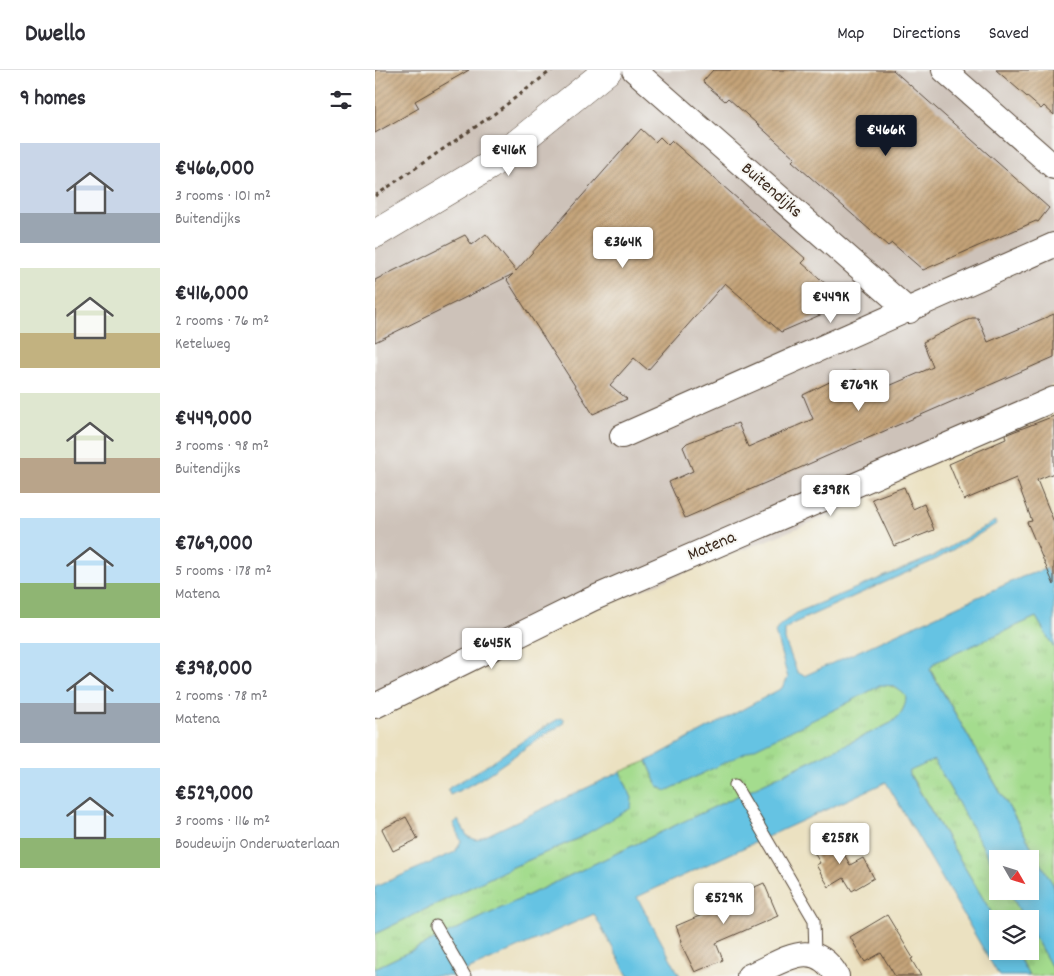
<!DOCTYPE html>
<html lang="en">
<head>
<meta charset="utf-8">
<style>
  body { margin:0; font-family:Dekko,sans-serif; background:#f2f2f3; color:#2b2b33; height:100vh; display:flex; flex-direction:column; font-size:19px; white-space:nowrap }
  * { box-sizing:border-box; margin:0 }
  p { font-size:16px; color:#7c7c81 }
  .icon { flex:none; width:28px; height:28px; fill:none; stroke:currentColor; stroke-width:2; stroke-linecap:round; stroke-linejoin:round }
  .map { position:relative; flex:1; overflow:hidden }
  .drawer { display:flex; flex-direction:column; background:#fff; width:375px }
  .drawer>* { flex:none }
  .needle { width:32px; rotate:129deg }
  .fabs { position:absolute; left:614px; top:780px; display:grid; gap:10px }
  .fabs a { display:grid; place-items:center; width:50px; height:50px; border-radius:0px; background:#fff; box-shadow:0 2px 12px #0003; font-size:25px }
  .price { position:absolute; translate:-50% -42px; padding:0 11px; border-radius:5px; background:#fff; color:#222; font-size:16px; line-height:32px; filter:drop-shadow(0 1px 2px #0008) }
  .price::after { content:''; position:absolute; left:50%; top:30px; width:15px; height:11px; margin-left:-8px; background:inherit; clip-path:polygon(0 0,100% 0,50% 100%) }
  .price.active { background:#111827; color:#fff }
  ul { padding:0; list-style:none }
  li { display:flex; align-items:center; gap:15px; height:125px; padding:0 20px }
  li span { display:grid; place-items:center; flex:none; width:140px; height:100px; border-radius:0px; color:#555 }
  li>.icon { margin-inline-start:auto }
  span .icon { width:60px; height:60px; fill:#fffc; stroke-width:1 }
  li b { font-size:21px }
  h2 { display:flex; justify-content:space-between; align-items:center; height:60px; padding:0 20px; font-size:21px }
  header { display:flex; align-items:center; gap:30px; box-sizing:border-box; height:70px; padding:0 25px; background:#fff; border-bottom:1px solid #e1e1e2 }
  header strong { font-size:24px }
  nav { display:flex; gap:28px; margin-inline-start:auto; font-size:18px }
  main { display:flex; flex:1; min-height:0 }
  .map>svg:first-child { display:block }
  .industrial { fill:#cdc2b9 }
  .grass { fill:url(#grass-tufts); stroke:#708356 }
  .water { fill:#65c3e3; stroke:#507680 }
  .building { fill:url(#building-hatch) }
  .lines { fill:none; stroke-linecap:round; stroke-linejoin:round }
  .service-casing { stroke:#554536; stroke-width:13 }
  .minor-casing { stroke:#554536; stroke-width:26 }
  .tertiary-casing { stroke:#554536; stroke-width:29 }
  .path { stroke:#554536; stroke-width:3; stroke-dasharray:4 4; stroke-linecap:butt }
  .service { stroke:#fff; stroke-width:11 }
  .minor { stroke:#fff; stroke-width:24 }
  .tertiary { stroke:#fff; stroke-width:28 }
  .labels { text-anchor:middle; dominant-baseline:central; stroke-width:4; stroke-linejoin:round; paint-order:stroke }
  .street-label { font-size:18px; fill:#3b2a1e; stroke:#f6f6f2 }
</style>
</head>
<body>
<header>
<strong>Dwello</strong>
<nav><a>Map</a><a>Directions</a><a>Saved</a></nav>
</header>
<main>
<section class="drawer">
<h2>9 homes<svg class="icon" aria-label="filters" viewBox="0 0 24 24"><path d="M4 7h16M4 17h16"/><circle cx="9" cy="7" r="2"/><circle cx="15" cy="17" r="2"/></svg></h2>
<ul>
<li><span style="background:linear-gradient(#c9d6e8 70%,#9aa5b1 0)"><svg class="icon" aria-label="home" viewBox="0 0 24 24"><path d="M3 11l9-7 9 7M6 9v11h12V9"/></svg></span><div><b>€466,000</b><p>3 rooms · 101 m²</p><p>Buitendijks</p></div></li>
<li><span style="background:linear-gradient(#dfe7d0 65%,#c2b280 0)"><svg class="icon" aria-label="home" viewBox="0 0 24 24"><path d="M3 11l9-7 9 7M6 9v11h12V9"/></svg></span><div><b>€416,000</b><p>2 rooms · 76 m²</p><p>Ketelweg</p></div></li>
<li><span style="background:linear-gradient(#dfe7d0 65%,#b9a48a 0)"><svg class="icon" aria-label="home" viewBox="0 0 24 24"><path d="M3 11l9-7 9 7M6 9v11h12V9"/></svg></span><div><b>€449,000</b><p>3 rooms · 98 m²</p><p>Buitendijks</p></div></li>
<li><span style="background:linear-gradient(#bfe0f5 65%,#8fb573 0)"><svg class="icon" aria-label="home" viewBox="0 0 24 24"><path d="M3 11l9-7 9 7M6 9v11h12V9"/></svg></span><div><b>€769,000</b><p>5 rooms · 178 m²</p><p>Matena</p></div></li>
<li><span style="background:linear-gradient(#bfe0f5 60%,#9aa5b1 0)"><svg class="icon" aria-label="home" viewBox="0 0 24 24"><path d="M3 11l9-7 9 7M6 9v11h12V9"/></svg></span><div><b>€398,000</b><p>2 rooms · 78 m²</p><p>Matena</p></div></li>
<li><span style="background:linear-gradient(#bfe0f5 70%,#8fb573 0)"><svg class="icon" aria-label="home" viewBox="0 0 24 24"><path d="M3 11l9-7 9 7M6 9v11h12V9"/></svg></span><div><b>€529,000</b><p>3 rooms · 116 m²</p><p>Boudewijn Onderwaterlaan</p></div></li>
</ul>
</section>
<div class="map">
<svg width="679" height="906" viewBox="0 0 679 906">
  <defs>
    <pattern id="grass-tufts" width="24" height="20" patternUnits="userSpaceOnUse" patternTransform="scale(1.25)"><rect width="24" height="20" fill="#a4dc8e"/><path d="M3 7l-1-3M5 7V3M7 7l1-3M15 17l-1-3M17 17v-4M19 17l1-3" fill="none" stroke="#8ebd7a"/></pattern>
    <pattern id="building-hatch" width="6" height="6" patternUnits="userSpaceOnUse" patternTransform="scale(1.25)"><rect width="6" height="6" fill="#c4a378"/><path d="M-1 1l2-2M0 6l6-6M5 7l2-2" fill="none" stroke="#a08562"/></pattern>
  </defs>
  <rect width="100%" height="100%" fill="#f6f6f2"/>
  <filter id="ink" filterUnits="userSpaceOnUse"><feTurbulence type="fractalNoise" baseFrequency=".02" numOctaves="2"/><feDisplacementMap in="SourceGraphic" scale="10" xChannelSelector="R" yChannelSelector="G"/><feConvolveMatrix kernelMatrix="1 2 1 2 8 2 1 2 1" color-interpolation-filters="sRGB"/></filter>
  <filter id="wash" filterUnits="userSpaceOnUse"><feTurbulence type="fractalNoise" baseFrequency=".0096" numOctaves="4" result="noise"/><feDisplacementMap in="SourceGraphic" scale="20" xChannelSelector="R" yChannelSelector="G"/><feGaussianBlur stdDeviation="1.12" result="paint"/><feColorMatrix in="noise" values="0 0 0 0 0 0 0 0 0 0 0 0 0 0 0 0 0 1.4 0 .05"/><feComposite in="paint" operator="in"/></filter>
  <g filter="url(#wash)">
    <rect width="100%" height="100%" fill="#ebe1c1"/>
    <path class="industrial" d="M 0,0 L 679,0 L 679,314 L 485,433 L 0,627 Z"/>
    <path class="grass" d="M 661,547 L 679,578 L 679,816 L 555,599 L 559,593 Z
      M 511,614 L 525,620 L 531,626 C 531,638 525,646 516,653 L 0,898 L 0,864 L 129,801 L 206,767 L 257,728 L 245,702 L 272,691 L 283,716 L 465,637 L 506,615 Z
      M 559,690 L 622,802 L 622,821 L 634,821 L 649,849 L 622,849 L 622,852 L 533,701 Z
      M 655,859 L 679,901 L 679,906 L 654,906 L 640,881 L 655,881 Z"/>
    <path class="water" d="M 620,451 L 621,454 L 562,489 L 417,554 L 410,560 L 410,570 L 422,602 L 429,606 L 647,507 L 679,496 L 679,578 L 661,547 L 559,593 L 555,600 L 679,816 L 679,901 L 655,859 L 655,849 L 649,849 L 634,821 L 655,821 L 655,789 L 622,789 L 622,802 L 559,690 L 533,702 L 622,852 L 622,881 L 640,881 L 654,906 L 624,906 L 511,712 L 262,827 L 305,906 L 253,906 L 219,844 L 79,906 L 0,906 L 0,898 L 516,653 C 525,646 531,638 531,626 L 519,616 L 506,615 L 465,637 L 291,721 L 283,716 L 272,691 L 407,618 L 413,608 L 400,562 L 405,555 L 423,542 L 559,486 Z
      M 185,648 L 189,649 L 188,654 C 149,675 117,707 75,725 L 73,720 L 75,717 C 114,697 147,669 185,648 Z
      M 245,702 L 257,728 L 256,738 L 206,767 L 129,801 L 0,864 L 0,817 L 80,782 L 86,771 L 78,753 L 83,750 L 93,767 L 102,770 Z"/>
    <g id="blocks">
      <path class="building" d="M 0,0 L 94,0 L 40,31 L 44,38 L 0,63 Z
        M 338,0 L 518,0 L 674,138 L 663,152 L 661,151 L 548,200 L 517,173 L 513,176 L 417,91 L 420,88 L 353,28 L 350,31 L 329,13 L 328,11 Z
        M 621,0 L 679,0 L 679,45 L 669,36 L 666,39 Z
        M 266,59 L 280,72 L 285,67 L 293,75 L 297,71 L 431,189 L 427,193 L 469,230 L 456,245 L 452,242 L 406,262 L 350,213 L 273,300 L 259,288 L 235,315 L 252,329 L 218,344 L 132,210 L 138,204 L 0,272 L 0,210 L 90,165 L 97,175 L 111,164 L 141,201 Z
        M 679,244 L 679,287 L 310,448 L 294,412 L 318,401 L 308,377 L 312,373 L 363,353 L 373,377 L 438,349 L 428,325 L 477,301 L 482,301 L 493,325 L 558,297 L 548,272 L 597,248 L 603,248 L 613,272 Z
        M 679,346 L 679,403 L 662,410 L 679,452 L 679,515 L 652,452 L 657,451 L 641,408 L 589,430 L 574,394 L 631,369 L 630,365 Z
        M 529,417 L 538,439 L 549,434 L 559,460 L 519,476 L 497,429 Z
        M 31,747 L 43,769 L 18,781 L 7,759 Z
        M 458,764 L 475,795 L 488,788 L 499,808 L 477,821 L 469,808 L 454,817 L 441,795 L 445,793 L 436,777 Z
        M 389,813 L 403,846 L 341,873 L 348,890 L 320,902 L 305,872 L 307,871 L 301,856 L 329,844 L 327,840 Z
        M 512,845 L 538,888 L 536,889 L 546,906 L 520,906 L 506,883 L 490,892 L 475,867 Z"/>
    </g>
  </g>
  <g filter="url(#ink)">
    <use href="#blocks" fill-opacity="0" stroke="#554536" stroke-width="1"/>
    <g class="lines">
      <g class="service-casing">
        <path id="service" d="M 360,715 L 439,850 L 440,884
          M 61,856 L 90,906"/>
      </g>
      <g class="minor-casing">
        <path id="minor" d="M 259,0 L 534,241
          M 569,0 L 679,97
          M 247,366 L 679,175
          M 0,636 L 217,529 L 679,329
          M 374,906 C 408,892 438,865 462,906"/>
      </g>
      <g class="tertiary-casing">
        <path id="tertiary" d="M 0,164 L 114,96 L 233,0"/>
      </g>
      <path class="path" d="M 0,126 L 119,44 L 177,0"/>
      <use href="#service" class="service"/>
      <use href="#minor" class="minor"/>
      <use href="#tertiary" class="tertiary"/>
    </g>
  </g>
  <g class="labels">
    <g class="street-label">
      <text transform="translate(396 121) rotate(41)">Buitendijks</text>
      <text transform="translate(337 477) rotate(-23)">Matena</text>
    </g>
  </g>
</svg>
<div class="fabs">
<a><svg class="needle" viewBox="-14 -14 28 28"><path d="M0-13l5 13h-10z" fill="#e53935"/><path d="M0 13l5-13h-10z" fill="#7c7c81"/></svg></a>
<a><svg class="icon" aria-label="layers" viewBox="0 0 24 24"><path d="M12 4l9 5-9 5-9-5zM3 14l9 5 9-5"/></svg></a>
</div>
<b class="price active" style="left:511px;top:87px">€466K</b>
<b class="price" style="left:134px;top:107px">€416K</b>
<b class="price" style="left:248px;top:199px">€364K</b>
<b class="price" style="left:456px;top:254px">€449K</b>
<b class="price" style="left:484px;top:342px">€769K</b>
<b class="price" style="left:456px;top:447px">€398K</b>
<b class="price" style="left:117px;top:600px">€645K</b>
<b class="price" style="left:465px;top:795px">€258K</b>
<b class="price" style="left:349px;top:855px">€529K</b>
</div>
</main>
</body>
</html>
